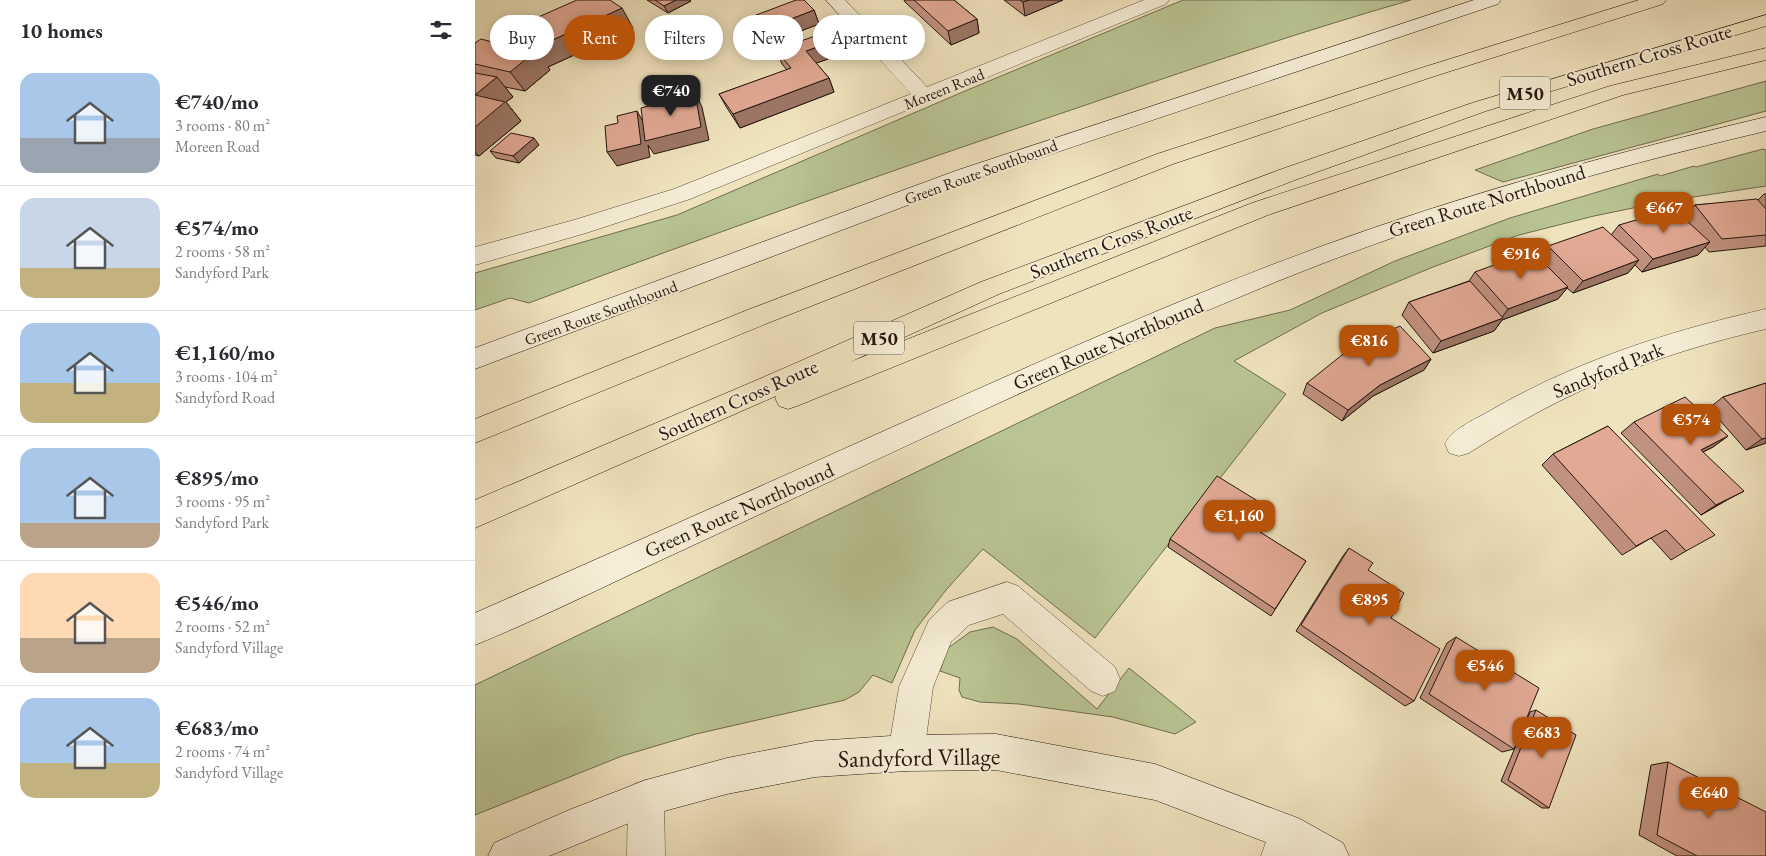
<!DOCTYPE html>
<html lang="en">
<head>
<meta charset="utf-8">
<style>
  body { margin:0; font-family:"EB Garamond",serif; background:#f7f7f7; color:#2b2b33; height:100vh; display:flex; flex-direction:column; font-size:19px; white-space:nowrap }
  * { box-sizing:border-box; margin:0 }
  p { font-size:16px; color:#7c7c81 }
  .icon { flex:none; width:28px; height:28px; fill:none; stroke:currentColor; stroke-width:2; stroke-linecap:round; stroke-linejoin:round }
  .map { position:relative; flex:1; overflow:hidden }
  .sheet { display:flex; flex-direction:column; background:#fff; width:475px }
  .sheet>* { flex:none }
  .top-card { position:absolute; left:15px; top:15px; width:475px; height:45px; display:flex; gap:10px }
  .price { position:absolute; translate:-50% -42px; padding:0 11px; border-radius:10px; background:#b45309; color:#fff; font-size:16px; line-height:32px; filter:drop-shadow(0 1px 2px #0008) }
  .price::after { content:''; position:absolute; left:50%; top:30px; width:15px; height:11px; margin-left:-8px; background:inherit; clip-path:polygon(0 0,100% 0,50% 100%) }
  .price.active { background:#222; color:#fff }
  ul { padding:0; list-style:none }
  li { display:flex; align-items:center; gap:15px; height:125px; padding:0 20px }
  li+li { border-top:1px solid #e1e1e2 }
  li span { display:grid; place-items:center; flex:none; width:140px; height:100px; border-radius:15px; color:#555 }
  li>.icon { margin-inline-start:auto }
  span .icon { width:60px; height:60px; fill:#fffc; stroke-width:1 }
  li b { font-size:21px }
  h2 { display:flex; justify-content:space-between; align-items:center; height:60px; padding:0 20px; font-size:21px }
  .tag { padding:0 18px; border-radius:22px; background:#fff; box-shadow:0 2px 12px #0003; font-size:18px; line-height:45px }
  .tag.active { background:#b45309; color:#fff }
  main { display:flex; flex:1; min-height:0 }
  .map>svg:first-child { display:block }
  .green { fill:#b9c492; stroke:#6f6c50 }
  .lines { fill:none; stroke-linecap:round; stroke-linejoin:round }
  .street-casing { stroke:#58483b; stroke-width:1 }
  .secondary-casing { stroke:#25150f; stroke-width:1 }
  .highway-casing { stroke:#25150f; stroke-width:1 }
  .street { fill:#f5edd5; fill-rule:evenodd }
  .secondary { fill:#f5edd5; fill-rule:evenodd }
  .highway { fill:#efe3be; fill-rule:evenodd }
  .wall { fill:#c29280; stroke:#25150f }
  .shaded-wall { fill:#9e7768; stroke:#25150f }
  .building { fill:#e2aa95; stroke:#25150f }
  .labels { text-anchor:middle; dominant-baseline:central; stroke-width:4; stroke-linejoin:round; paint-order:stroke }
  .far-street-label { font-size:16px; fill:#25150f; stroke:#f5edd5 }
  .shield { fill:#f5edd5; stroke:#63564a; stroke-width:1 }
  .shield-label { font-size:19px; font-weight:bold; fill:#25150f }
  .street-label { font-size:20px; fill:#25150f; stroke:#f5edd5 }
  .near-street-label { font-size:24px; fill:#25150f; stroke:#f5edd5 }
</style>
</head>
<body>
<main>
<section class="sheet">
<h2>10 homes<svg class="icon" aria-label="filters" viewBox="0 0 24 24"><path d="M4 7h16M4 17h16"/><circle cx="9" cy="7" r="2"/><circle cx="15" cy="17" r="2"/></svg></h2>
<ul>
<li><span style="background:linear-gradient(#a9c7e8 65%,#9aa5b1 0)"><svg class="icon" aria-label="home" viewBox="0 0 24 24"><path d="M3 11l9-7 9 7M6 9v11h12V9"/></svg></span><div><b>€740/mo</b><p>3 rooms · 80 m²</p><p>Moreen Road</p></div></li>
<li><span style="background:linear-gradient(#c9d6e8 70%,#c2b280 0)"><svg class="icon" aria-label="home" viewBox="0 0 24 24"><path d="M3 11l9-7 9 7M6 9v11h12V9"/></svg></span><div><b>€574/mo</b><p>2 rooms · 58 m²</p><p>Sandyford Park</p></div></li>
<li><span style="background:linear-gradient(#a9c7e8 60%,#c2b280 0)"><svg class="icon" aria-label="home" viewBox="0 0 24 24"><path d="M3 11l9-7 9 7M6 9v11h12V9"/></svg></span><div><b>€1,160/mo</b><p>3 rooms · 104 m²</p><p>Sandyford Road</p></div></li>
<li><span style="background:linear-gradient(#a9c7e8 75%,#b9a48a 0)"><svg class="icon" aria-label="home" viewBox="0 0 24 24"><path d="M3 11l9-7 9 7M6 9v11h12V9"/></svg></span><div><b>€895/mo</b><p>3 rooms · 95 m²</p><p>Sandyford Park</p></div></li>
<li><span style="background:linear-gradient(#ffd9b3 65%,#b9a48a 0)"><svg class="icon" aria-label="home" viewBox="0 0 24 24"><path d="M3 11l9-7 9 7M6 9v11h12V9"/></svg></span><div><b>€546/mo</b><p>2 rooms · 52 m²</p><p>Sandyford Village</p></div></li>
<li><span style="background:linear-gradient(#a9c7e8 65%,#c2b280 0)"><svg class="icon" aria-label="home" viewBox="0 0 24 24"><path d="M3 11l9-7 9 7M6 9v11h12V9"/></svg></span><div><b>€683/mo</b><p>2 rooms · 74 m²</p><p>Sandyford Village</p></div></li>
</ul>
</section>
<div class="map">
<svg width="1291" height="856" viewBox="0 0 1291 856">
  <rect width="100%" height="100%" fill="#efe3be"/>
  <filter id="stains"><feTurbulence type="fractalNoise" baseFrequency=".004" numOctaves="4"/><feColorMatrix values="0 0 0 0 .2 0 0 0 0 .09 0 0 0 0 .02 0 0 0 .5 -.17"/></filter>
  <radialGradient id="worn" r=".72"><stop offset=".6" stop-color="#630" stop-opacity="0"/><stop offset="1" stop-color="#630" stop-opacity=".3"/></radialGradient>
  <path class="green" d="M 708,0 L 936,0 C 824,32 713,70 602,108 C 418,170 236,234 54,303 L 35,298 L 0,310 L 0,273 L 202,215 L 483,94 Z
    M 1291,81 L 1291,111 L 1028,182 L 1000,170 L 1118,129 Z
    M 1288,149 L 1291,150 L 1291,186 L 1192,201 L 1119,216 L 1044,235 L 958,267 L 847,313 L 759,361 L 811,394 L 620,638 L 508,549 L 471,590 L 440,630 L 417,683 L 398,675 L 384,692 L 370,700 L 221,734 L 147,756 L 0,815 L 0,685 L 740,328 L 815,310 L 920,261 L 1035,218 L 1183,174 L 1185,176 L 1219,166 L 1221,167 Z
    M 518,627 L 542,639 L 622,709 L 654,668 L 721,722 L 700,734 L 638,717 L 544,704 L 505,702 L 487,697 L 484,690 L 485,678 L 465,671 L 473,648 L 495,632 Z"/>
  <g class="lines">
    <g class="street-casing">
      <path id="street" d="M 351,0 L 370,0 L 452,87 L 669,0 L 694,0 L 691,4 L 215,199 L 111,233 L 0,265 L 0,247 L 99,220 L 199,189 L 436,94 Z
        M 1291,309 L 1291,329 C 1178,355 1092,390 994,453 L 984,456 L 974,453 L 970,444 C 977,429 997,421 1011,413 C 1098,362 1193,331 1291,309 Z
        M 532,582 L 543,586 L 640,667 L 645,679 L 640,691 L 628,696 L 616,691 L 528,614 L 494,625 L 476,642 L 458,687 L 449,753 L 443,765 L 431,771 L 419,765 L 413,753 L 424,687 L 454,620 L 473,602 Z
        M 171,780 L 184,785 L 189,798 L 190,856 L 152,856 L 153,798 L 158,785 Z
        M 812,814 L 825,819 L 830,832 L 824,856 L 786,856 L 799,819 Z"/>
    </g>
    <g class="secondary-casing">
      <path id="secondary" d="M 999,0 L 1026,0 L 1023,4 L 499,180 L 0,369 L 0,348 L 483,170 Z
        M 1291,117 L 1291,131 C 1125,170 961,217 803,281 C 602,363 407,458 210,549 C 140,581 71,616 0,645 L 0,613 C 140,551 280,489 420,426 C 562,363 704,298 850,245 C 994,193 1142,152 1291,117 Z
        M 521,734 L 680,764 L 825,819 L 868,843 L 874,856 L 818,856 L 801,846 L 680,800 L 521,770 L 431,771 L 340,777 L 252,794 L 171,816 L 74,856 L 13,856 L 19,843 L 94,810 L 171,780 L 252,758 L 340,741 L 431,735 Z"/>
    </g>
    <g class="highway-casing">
      <path id="highway" d="M 1164,0 L 1191,0 L 1188,4 L 960,76 L 698,164 L 293,323 L 0,443 L 0,419 L 275,309 L 682,154 L 946,68 Z
        M 1291,15 L 1291,26 L 1011,111 L 820,180 L 524,294 L 375,362 L 777,203 L 1135,86 L 1291,48 L 1291,60 L 1148,95 L 793,215 L 322,406 L 313,409 L 304,406 L 300,398 L 301,396 L 0,528 L 0,500 L 282,380 L 506,282 L 804,170 L 997,103 Z"/>
    </g>
    <use href="#street" class="street"/>
    <use href="#secondary" class="secondary"/>
    <use href="#highway" class="highway"/>
  </g>
  <path class="wall" d="M 172,0 L 215,0 L 216,1 L 193,13 Z
    M 429,0 L 479,0 L 502,19 L 504,33 L 476,45 L 430,2 Z
    M 529,0 L 588,0 L 550,16 Z
    M 339,10 L 344,24 L 286,46 L 274,33 L 268,20 Z
    M 158,28 L 73,67 L 75,70 L 50,91 L 30,87 L 38,97 L 31,102 L 46,121 L 4,156 L 0,155 L 0,43 L 21,43 L 31,38 L 27,33 Z
    M 301,50 L 353,59 L 341,63 L 354,78 L 359,92 L 265,128 L 252,108 L 244,94 L 312,70 L 307,64 Z
    M 64,145 L 44,163 L 21,158 L 15,151 Z
    M 1289,194 L 1291,194 L 1291,246 L 1234,252 L 1230,247 L 1223,255 L 1167,272 L 1160,265 L 1153,273 L 1098,293 L 1092,288 L 1083,299 L 1027,320 L 1019,331 L 958,353 L 927,315 L 934,302 L 994,281 L 1000,272 L 1064,258 L 1073,246 L 1136,235 L 1144,225 L 1208,217 L 1220,205 L 1283,200 Z
    M 956,359 L 949,370 L 898,396 L 867,421 L 828,394 L 832,383 Z
    M 1291,383 L 1291,443 L 1271,450 L 1234,408 L 1248,397 Z
    M 1159,422 L 1253,436 L 1238,447 L 1228,452 L 1252,500 L 1226,515 L 1146,433 Z
    M 1133,426 L 1211,551 L 1196,560 L 1176,538 L 1147,555 L 1067,465 L 1078,454 Z
    M 799,511 L 795,520 L 786,533 L 831,561 L 796,616 L 693,547 L 695,539 Z
    M 874,548 L 893,570 L 916,618 L 939,701 L 930,706 L 821,631 L 868,556 Z
    M 981,637 L 1039,749 L 1027,752 L 945,698 L 972,643 Z
    M 1061,710 L 1074,808 L 1067,808 L 1026,781 L 1055,712 Z
    M 1193,762 L 1291,856 L 1202,856 L 1164,835 L 1176,765 Z"/>
  <path class="shaded-wall" d="M 201,0 L 215,0 L 216,1 L 193,13 L 189,6 Z
    M 554,0 L 588,0 L 550,16 L 548,2 Z
    M 147,8 L 158,28 L 73,67 L 75,70 L 50,91 L 35,72 L 56,50 Z
    M 339,10 L 344,24 L 286,46 L 280,33 Z
    M 502,19 L 504,33 L 476,45 L 473,31 Z
    M 348,45 L 353,59 L 336,65 L 331,51 Z
    M 22,77 L 38,97 L 31,102 L 46,121 L 4,156 L 0,152 L 0,95 Z
    M 354,78 L 359,92 L 265,128 L 258,114 Z
    M 220,93 L 227,107 L 234,140 L 179,154 L 173,145 L 175,157 L 142,166 L 132,152 L 162,111 L 170,125 Z
    M 59,138 L 64,145 L 44,163 L 38,156 Z
    M 1235,242 L 1223,255 L 1167,272 L 1178,259 Z
    M 1164,260 L 1153,273 L 1098,293 L 1108,281 Z
    M 1093,287 L 1083,299 L 1027,320 L 1019,331 L 958,353 L 966,341 L 1026,319 L 1033,309 Z
    M 956,359 L 949,370 L 898,396 L 867,421 L 873,410 L 905,385 Z
    M 1253,436 L 1238,447 L 1212,460 L 1226,450 Z
    M 1291,438 L 1291,443 L 1271,450 L 1287,439 Z
    M 1269,491 L 1252,500 L 1226,515 L 1241,505 Z
    M 799,511 L 795,520 L 781,540 L 785,532 Z"/>
  <path class="building" d="M 102,0 L 135,0 L 147,8 L 56,50 L 61,51 L 35,72 L 0,64 L 0,43 L 6,39 L 21,43 L 33,37 L 27,33 Z
    M 180,0 L 201,0 L 189,6 Z
    M 321,0 L 329,0 L 339,10 L 280,33 L 268,20 Z
    M 439,0 L 479,0 L 502,19 L 473,31 Z
    M 545,0 L 554,0 L 548,2 Z
    M 340,36 L 348,45 L 331,51 L 354,78 L 258,114 L 244,94 L 316,68 L 301,50 Z
    M 0,73 L 22,77 L 0,95 L 30,102 L 0,127 Z
    M 220,93 L 226,127 L 170,141 L 166,108 Z
    M 162,111 L 166,144 L 132,152 L 130,126 L 143,123 L 142,116 Z
    M 36,133 L 59,138 L 38,156 L 15,151 Z
    M 1282,199 L 1291,209 L 1291,235 L 1247,239 L 1220,205 Z
    M 1199,209 L 1235,242 L 1178,259 L 1144,225 Z
    M 1128,227 L 1164,260 L 1108,281 L 1073,246 Z
    M 1057,251 L 1093,287 L 1033,309 L 1000,272 Z
    M 995,281 L 1028,318 L 966,341 L 934,302 Z
    M 925,326 L 956,359 L 905,385 L 873,410 L 832,383 L 872,351 Z
    M 1291,383 L 1291,438 L 1287,439 L 1248,397 Z
    M 1210,397 L 1253,436 L 1226,450 L 1269,491 L 1241,505 L 1159,422 Z
    M 1133,426 L 1240,535 L 1211,551 L 1191,530 L 1161,546 L 1078,454 Z
    M 742,476 L 799,511 L 785,532 L 831,561 L 800,609 L 695,539 Z
    M 874,548 L 898,563 L 893,570 L 929,593 L 916,618 L 965,649 L 939,701 L 826,625 Z
    M 981,637 L 1064,688 L 1039,749 L 954,694 Z
    M 1061,710 L 1101,735 L 1074,808 L 1033,780 Z
    M 1193,762 L 1291,812 L 1291,856 L 1222,856 L 1182,835 Z"/>
  <g class="labels">
    <g class="far-street-label">
      <text transform="translate(469 89) rotate(-22)">Moreen Road</text>
      <text transform="translate(506 172) rotate(-20)">Green Route Southbound</text>
      <text transform="translate(126 313) rotate(-20)">Green Route Southbound</text>
    </g>
    <g class="shield">
      <rect x="1025" y="76.5" width="50" height="33" rx="4"/>
      <rect x="379" y="321.5" width="50" height="33" rx="4"/>
    </g>
    <g class="shield-label">
      <text x="1050" y="93">M50</text>
      <text x="404" y="338">M50</text>
    </g>
    <g class="street-label">
      <text transform="translate(1174 55) rotate(-17)">Southern Cross Route</text>
      <text transform="translate(1012 201) rotate(-17)">Green Route Northbound</text>
      <text transform="translate(636 242) rotate(-21)">Southern Cross Route</text>
      <text transform="translate(633 344) rotate(-23)">Green Route Northbound</text>
      <text transform="translate(1133 370) rotate(-22)">Sandyford Park</text>
      <text transform="translate(263 400) rotate(-24)">Southern Cross Route</text>
      <text transform="translate(264 510) rotate(-24)">Green Route Northbound</text>
    </g>
    <g class="near-street-label">
      <text transform="translate(444 757) rotate(-1)">Sandyford Village</text>
    </g>
  </g>
  <rect width="100%" height="100%" filter="url(#stains)"/>
  <rect width="100%" height="100%" fill="url(#worn)"/>
</svg>
<b class="price active" style="left:196px;top:117px">€740</b>
<b class="price" style="left:1189px;top:234px">€667</b>
<b class="price" style="left:1046px;top:280px">€916</b>
<b class="price" style="left:894px;top:367px">€816</b>
<b class="price" style="left:1216px;top:446px">€574</b>
<b class="price" style="left:764px;top:542px">€1,160</b>
<b class="price" style="left:895px;top:626px">€895</b>
<b class="price" style="left:1010px;top:692px">€546</b>
<b class="price" style="left:1067px;top:759px">€683</b>
<b class="price" style="left:1234px;top:819px">€640</b>
<div class="top-card">
<a class="tag">Buy</a>
<a class="tag active">Rent</a>
<a class="tag">Filters</a>
<a class="tag">New</a>
<a class="tag">Apartment</a>
</div>
</div>
</main>
</body>
</html>
